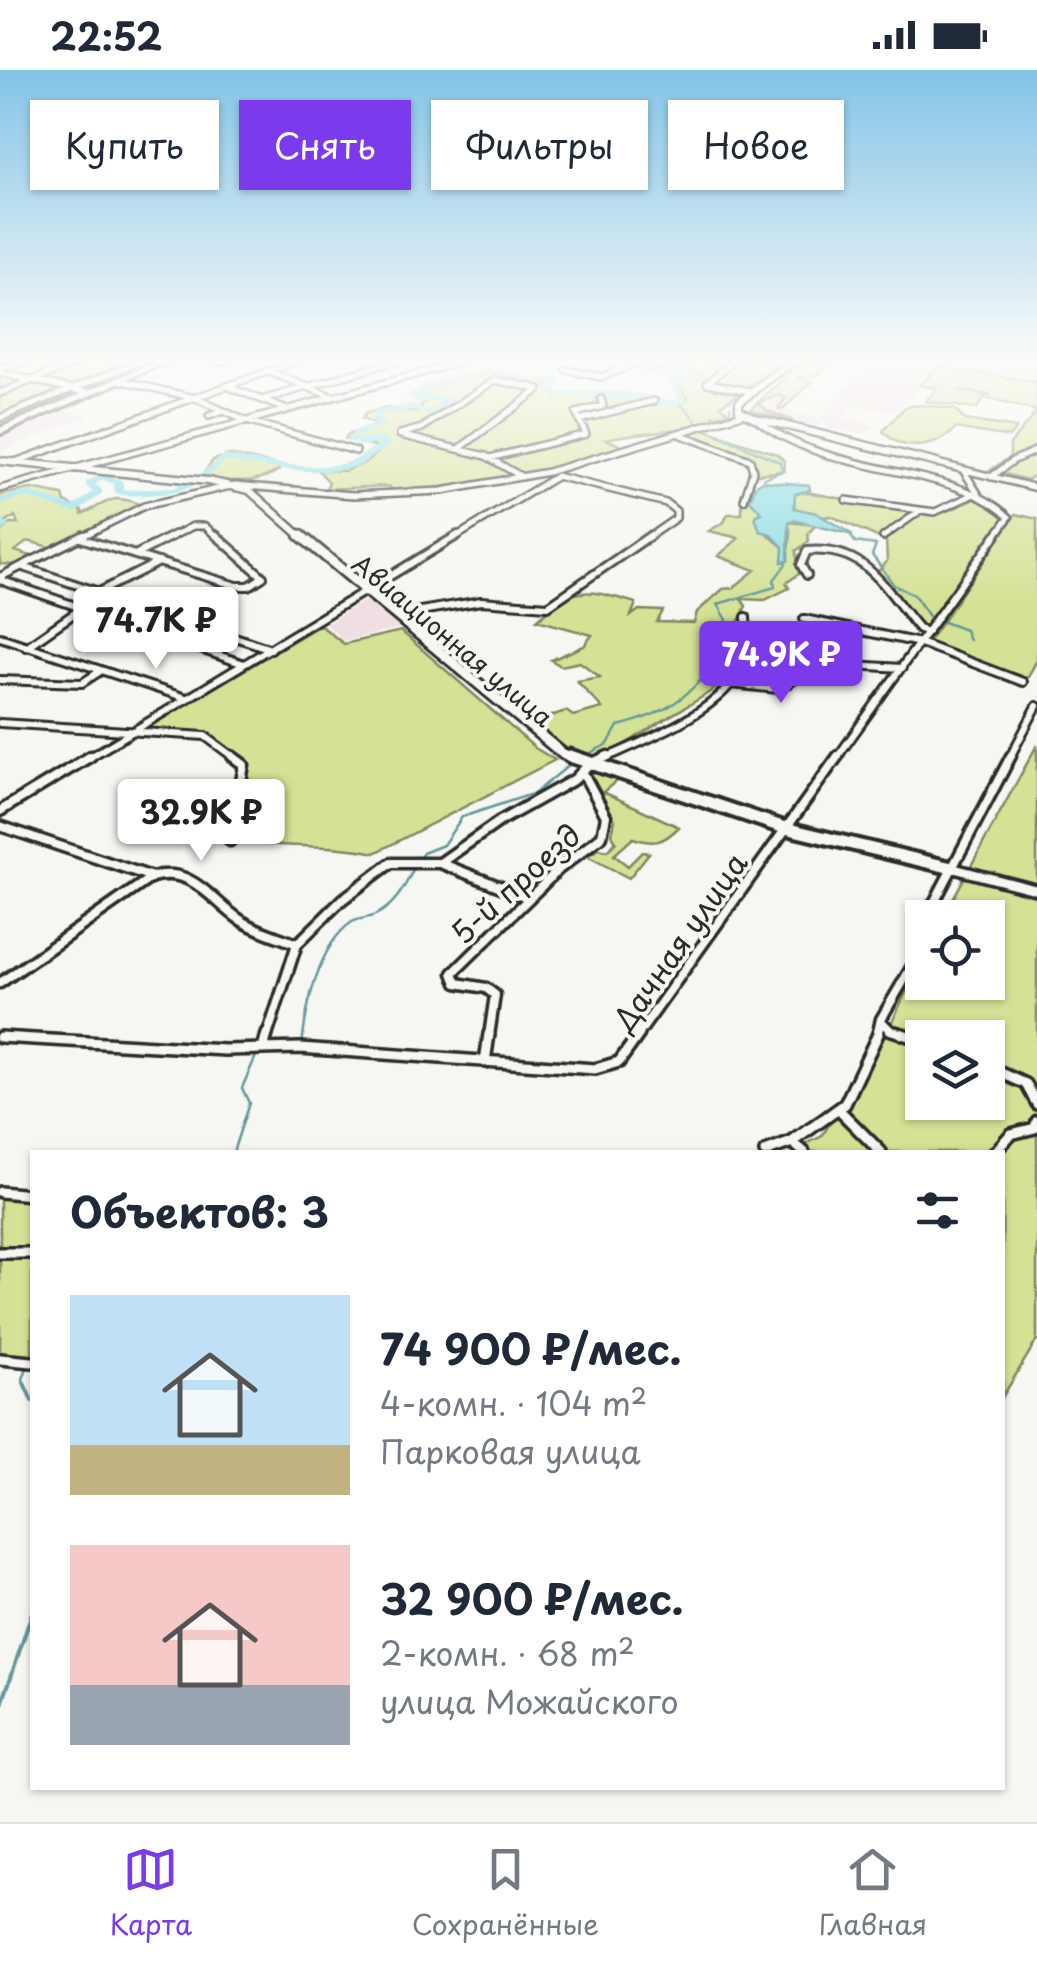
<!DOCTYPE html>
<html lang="ru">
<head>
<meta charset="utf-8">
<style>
  body { margin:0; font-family:"Playpen Sans",sans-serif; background:#f2f2f3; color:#1f2937; height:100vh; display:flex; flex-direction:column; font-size:38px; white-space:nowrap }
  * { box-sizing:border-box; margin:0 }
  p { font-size:32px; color:#747a83 }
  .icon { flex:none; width:55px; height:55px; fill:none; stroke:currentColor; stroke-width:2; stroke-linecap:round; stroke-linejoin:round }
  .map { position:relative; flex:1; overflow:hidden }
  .panel { position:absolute; left:30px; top:1080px; width:975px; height:640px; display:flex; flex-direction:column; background:#fff; border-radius:0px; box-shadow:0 2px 8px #0004 }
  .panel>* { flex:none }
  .top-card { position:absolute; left:30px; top:30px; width:978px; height:90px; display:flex; gap:20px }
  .fabs { position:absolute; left:905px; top:830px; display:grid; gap:20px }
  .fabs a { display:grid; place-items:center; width:100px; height:100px; border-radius:0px; background:#fff; box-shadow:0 2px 8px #0004; font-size:50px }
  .price { position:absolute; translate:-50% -85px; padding:0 22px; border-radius:10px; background:#fff; color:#222; font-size:32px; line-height:65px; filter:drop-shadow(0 2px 5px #0008) }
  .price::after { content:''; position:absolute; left:50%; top:60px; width:30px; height:22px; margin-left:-15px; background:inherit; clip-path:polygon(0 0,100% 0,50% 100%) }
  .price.active { background:#7c3aed; color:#fff }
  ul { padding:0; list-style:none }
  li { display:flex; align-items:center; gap:30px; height:250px; padding:0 40px }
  li span { display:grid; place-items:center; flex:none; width:280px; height:200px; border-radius:0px; color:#555 }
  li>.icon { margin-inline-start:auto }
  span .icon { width:120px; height:120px; fill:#fffc; stroke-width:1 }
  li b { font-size:42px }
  h2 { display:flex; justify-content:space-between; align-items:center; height:120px; padding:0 40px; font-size:42px }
  .tag { padding:0 35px; border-radius:0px; background:#fff; box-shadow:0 2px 8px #0004; font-size:35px; line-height:90px }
  .tag.active { background:#7c3aed; color:#fff }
  .status { display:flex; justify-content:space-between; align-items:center; height:70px; padding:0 50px; background:#fff; direction:ltr }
  .status svg { height:28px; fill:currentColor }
  .dock { display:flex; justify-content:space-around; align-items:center; height:140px; border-top:2px solid #e0e1e3; background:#fff; font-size:28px; color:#747a83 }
  .dock a { display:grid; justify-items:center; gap:5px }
  .dock .active { color:#7c3aed }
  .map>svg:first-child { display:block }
  .built { fill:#f0dfe2 }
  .green { fill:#d4e295; stroke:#808660; stroke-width:2.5; fill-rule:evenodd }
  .water { fill:#8cdde6; stroke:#65969b; stroke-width:2.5 }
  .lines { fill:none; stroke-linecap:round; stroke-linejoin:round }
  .stream-far1 { stroke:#65969b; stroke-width:2.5 }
  .stream { stroke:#65969b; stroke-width:4 }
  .river { fill:#8cdde6; fill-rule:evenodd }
  .street-far3-casing { stroke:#2b2b2b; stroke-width:10 }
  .street-far2-casing { stroke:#2b2b2b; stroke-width:12 }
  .street-far1-casing { stroke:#2b2b2b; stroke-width:15 }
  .street-casing { stroke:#2b2b2b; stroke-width:16 }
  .secondary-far2-casing { stroke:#2b2b2b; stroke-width:11 }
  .secondary-far1-casing { stroke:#2b2b2b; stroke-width:15 }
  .secondary-casing { stroke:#2b2b2b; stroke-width:19 }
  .highway-casing { stroke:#2b2b2b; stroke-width:7 }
  .street-far3 { stroke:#f6f6f2; stroke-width:5 }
  .street-far2 { stroke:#f6f6f2; stroke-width:6 }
  .street-far1 { stroke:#f6f6f2; stroke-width:8 }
  .street { stroke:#f6f6f2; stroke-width:9 }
  .secondary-far2 { stroke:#f6f6f2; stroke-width:6 }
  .secondary-far1 { stroke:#f6f6f2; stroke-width:9 }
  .secondary { stroke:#f6f6f2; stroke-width:11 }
  .highway { fill:#f6f6f2; fill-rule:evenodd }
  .labels { text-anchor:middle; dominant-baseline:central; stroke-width:8; stroke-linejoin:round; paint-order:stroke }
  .far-street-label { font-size:25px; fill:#2b2b2b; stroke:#f6f6f2 }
  .street-label { font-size:30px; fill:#2b2b2b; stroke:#f6f6f2 }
</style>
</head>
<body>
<div class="status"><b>22:52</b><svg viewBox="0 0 49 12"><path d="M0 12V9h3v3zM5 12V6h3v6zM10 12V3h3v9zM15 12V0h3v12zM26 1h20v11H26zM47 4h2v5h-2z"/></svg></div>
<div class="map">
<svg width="1037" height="1752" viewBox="0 0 1037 1752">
  <rect width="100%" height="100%" fill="#f6f6f2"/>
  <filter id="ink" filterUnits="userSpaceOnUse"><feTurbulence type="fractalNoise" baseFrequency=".01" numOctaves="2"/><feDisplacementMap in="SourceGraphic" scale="20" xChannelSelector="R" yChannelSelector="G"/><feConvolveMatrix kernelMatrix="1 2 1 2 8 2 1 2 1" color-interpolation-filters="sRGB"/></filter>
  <g filter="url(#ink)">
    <path class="built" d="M 872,291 L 1037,291 L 1037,311 L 940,297 L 895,342 L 856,336 L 849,341 L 844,348 L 875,356 L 866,364 L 825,358 L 827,351 L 822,350 L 817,357 L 751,340 L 769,322 L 798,327 L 783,342 L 820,349 Z
      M 67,340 L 89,346 L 0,381 L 2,366 Z
      M 366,530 L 400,558 L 344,571 L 326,554 Z"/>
    <path class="green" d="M 0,291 L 156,291 L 87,319 L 78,318 L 80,322 L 0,356 Z
      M 650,291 L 783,291 L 721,335 L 729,343 L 714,346 L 720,349 C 681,363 645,360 606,369 L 626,378 L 523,406 L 486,388 L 516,407 L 395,423 L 389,416 L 326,419 L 329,412 L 318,400 L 345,401 L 368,391 L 383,378 L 345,369 L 347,365 L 377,355 L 362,349 L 366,343 L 387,338 L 415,342 L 430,327 L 417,325 L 434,316 L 492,302 L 531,311 L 554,311 L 546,318 L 557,327 L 634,327 L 681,335 L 688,329 L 675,311 L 703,306 L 684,296 L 644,301 L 643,296 Z
      M 802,291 L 830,294 L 818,305 L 797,308 L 812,312 L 782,340 L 778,338 L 786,328 L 779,325 L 759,333 L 766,340 L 793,351 L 750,340 Z
      M 938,297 L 1037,312 L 1037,403 L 1028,410 L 990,400 L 1010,387 L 1010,374 L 1037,341 L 988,329 L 990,325 L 957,320 L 986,326 L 976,339 L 926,331 L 937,318 L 920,315 Z
      M 921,335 L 954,339 L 965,350 L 1016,358 L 1009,367 L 956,358 C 939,378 902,384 883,361 L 905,337 Z
      M 703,359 L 777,384 L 785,391 L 784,401 L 750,405 L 752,395 L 746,389 L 685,365 Z
      M 229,385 L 278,395 L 279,400 C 261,413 223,415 204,403 L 213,390 Z
      M 31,419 L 63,425 L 65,432 L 82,440 L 82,444 C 108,434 110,421 141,435 L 53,478 L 28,471 L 15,481 L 34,487 L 16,495 L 0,494 L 0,462 L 10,454 L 18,454 L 15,446 L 0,457 L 0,425 Z
      M 806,422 L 927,444 L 953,439 L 978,426 L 1005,443 L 1005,448 L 927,560 L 876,504 L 887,491 L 886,471 L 831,446 L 822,447 L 794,438 L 795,424 Z
      M 742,430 L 750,430 L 762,443 L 757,445 L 758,456 L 783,477 L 785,493 L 791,465 L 788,452 L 816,455 L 808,463 L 809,471 L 796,481 L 799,504 L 786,513 L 789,518 L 765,530 L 741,529 L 746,536 L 736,557 C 756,604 703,626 670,646 C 643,663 618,681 587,691 L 553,676 L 527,654 L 566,641 L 573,646 L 602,638 L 577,611 L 600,607 L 580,592 L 561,596 L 551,590 L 584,576 L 592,565 L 537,550 C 578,514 585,519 636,533 L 631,546 L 639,540 L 663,541 L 657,552 L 694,553 L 697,542 L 723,519 L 733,518 L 755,500 L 718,486 L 739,468 L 709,461 L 724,452 L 728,444 L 742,444 Z
      M 1016,444 L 1037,449 L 1037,590 L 1026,610 L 927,574 Z
      M 320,555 L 344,574 L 401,561 L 535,678 L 555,690 L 375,783 C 329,773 284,779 238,771 L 234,762 L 249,713 L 247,688 L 225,678 L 210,663 L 145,659 Z
      M 1037,675 L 1037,1270 L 1003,1326 L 1002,1082 L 791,1082 L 822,1066 L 886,964 L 922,889 L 922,912 L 988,912 L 988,848 L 943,847 ZM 922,968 L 988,968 L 988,1032 L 922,1032 Z
      M 593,700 L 621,707 L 603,722 L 679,757 C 663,773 654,775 633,768 L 614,785 L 628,796 L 642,782 L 649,783 L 629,808 L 587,786 L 599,779 L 607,781 L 616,772 L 612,764 L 615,750 L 589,706 Z
      M 0,1127 L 32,1129 L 32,1287 L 0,1285 Z"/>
    <path class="water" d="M 763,411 L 809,415 L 810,420 L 795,424 L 794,438 L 816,443 L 853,465 L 793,450 L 789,452 L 788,491 L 782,492 L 783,477 L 771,464 L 760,461 L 755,447 L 762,443 L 750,430 L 755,416 Z"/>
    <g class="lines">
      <path class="stream-far1" d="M 775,300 L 778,297
        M 749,318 L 768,306
        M 729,331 L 744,321
        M 680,333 L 693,346
        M 730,336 L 730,342
        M 695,349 L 697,354
        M 719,365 L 780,392 L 782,401 L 764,408
        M 851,466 L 855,472 L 876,475 L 872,485 L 894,515 L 914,525 L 931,549
        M 941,551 L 965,560 L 969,570
        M 584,686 L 608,674 L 618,656 C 676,642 693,621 729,576 L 724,563 L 727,550 L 718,534 L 775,517 L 774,510 L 786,494
        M 416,792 L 423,783 L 443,775 L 462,747 L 535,723 L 574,691
        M 302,975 C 306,938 318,875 352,852 C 359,848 367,849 375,845 C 394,837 406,816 414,797
        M 233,1082 L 249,1033 L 242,1018 L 256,986 L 265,983
        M 25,1315 L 23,1309 L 28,1295"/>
      <path class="stream" d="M 24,1313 L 32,1331
        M 0,1640 L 32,1543"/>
      <path class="river" d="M 641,291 L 649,291 L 643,298 L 647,301 L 685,296 L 704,306 L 677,311 L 688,331 L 675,337 L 627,328 L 558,328 L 545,319 L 552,312 L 526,311 L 511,304 L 491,302 L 440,315 L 417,326 L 451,326 L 451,330 L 437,346 L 412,340 L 382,345 L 379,349 L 385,353 L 385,357 L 359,366 L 357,369 L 384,367 L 391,374 C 383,380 373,386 365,392 C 337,411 258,396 225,391 C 195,418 186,423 145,425 C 134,425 124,427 114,422 L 114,414 L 103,410 L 95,414 L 102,420 L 102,424 L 75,443 L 25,427 L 0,435 L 0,429 L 25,421 L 74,436 L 93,422 L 86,416 L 86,412 L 102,404 L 122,411 L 124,420 L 173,418 L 198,406 L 223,385 C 262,391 306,402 346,393 C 359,389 368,380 381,373 L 362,376 L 347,370 L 353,362 L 375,354 L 370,349 L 376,341 L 412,334 L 432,341 L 441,331 L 418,333 L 406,326 L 434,311 L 491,298 L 513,300 L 528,307 L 562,308 L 562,312 L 554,319 L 560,322 L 627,322 L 675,331 L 679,330 L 668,309 L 691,304 L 684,301 L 642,306 L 634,298 Z
        M 0,448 L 10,456 L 0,462 Z"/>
      <g class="street-far3-casing">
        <path id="street-far3" d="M 217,291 L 228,291
          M 0,299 L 22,291
          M 566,300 L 602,307 L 628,296 L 610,291
          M 267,301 L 333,327
          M 0,303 L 91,323
          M 119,310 L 195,328 L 246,351 L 356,381
          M 707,313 L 755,322
          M 707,313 L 733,291
          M 227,316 L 287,340
          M 0,323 L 81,291
          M 262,330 L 396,291
          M 209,346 L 224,341
          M 0,348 L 141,291
          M 755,348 C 830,410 950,391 1009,447 L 994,468
          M 579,350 L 654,331
          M 400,364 L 422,358 L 495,310 L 539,319 L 459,379
          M 679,364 L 750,390 L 753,401 L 744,430
          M 400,365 L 486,386 L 522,407
          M 490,388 L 586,364 L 576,343 L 603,336 L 601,329
          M 12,393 L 297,291
          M 937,393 L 1037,418
          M 963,400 L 979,425
          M 556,406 L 666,433 L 676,441 L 676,448 L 647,468
          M 991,407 L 1014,390 L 1037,380
          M 0,419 L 464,291
          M 846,430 L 935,442 L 972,425
          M 883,467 L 920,441
          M 79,468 L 144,436 L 235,415 L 353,425 L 442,421 L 548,402 L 742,344
          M 169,468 L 193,456 L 205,456 L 218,468
          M 454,468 L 557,406"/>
      </g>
      <g class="street-far2-casing">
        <path id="street-far2" d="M 80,468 L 135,485
          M 135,485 L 237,516 L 249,516 L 263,507 L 216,465
          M 135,485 L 174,465
          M 23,497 L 271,579
          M 807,505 L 801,495 L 807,481 C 867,476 884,518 919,559 L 928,562
          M 0,507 L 84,465
          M 0,510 L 244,594
          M 101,521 L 159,492
          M 396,545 L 481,531 L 548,536 L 651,465
          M 804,549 L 920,573 L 1023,612
          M 0,567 L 186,628
          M 26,577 L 82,538
          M 0,610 L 82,613 L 99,602
          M 731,614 L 778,619 L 819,596 L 836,594 L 902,598
          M 0,653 L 205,666 L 236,689
          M 87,689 L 458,465
          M 603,689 C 646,670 725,640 743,594 C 749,578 747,563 746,547
          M 836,689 L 996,465
          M 1009,689 L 1037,636"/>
      </g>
      <g class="street-far1-casing">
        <path id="street-far1" d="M 0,741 L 91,686
          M 0,756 L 152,807 C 192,796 210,829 239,849 C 256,861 278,866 297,874
          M 230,771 L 244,695 L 232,686
          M 440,793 L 529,828
          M 952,798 L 1037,820
          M 926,848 L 1011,686
          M 0,913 L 152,807
          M 883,953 L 890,960 L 910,966
          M 267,966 L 297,874 L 343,829 L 391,793 L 440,793 L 500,751 L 575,709 L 588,695 L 608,686
          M 489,966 L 495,925 L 486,918 L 457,913 L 453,903 L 559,799 L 602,766 L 606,746 L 583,703
          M 637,966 L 838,686
          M 877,966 L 881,949 L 918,886 L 922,855"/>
      </g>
      <g class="street-casing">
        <path id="street" d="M 902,964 L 922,970
          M 0,967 L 225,980 L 300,978 L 595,999 L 619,992 L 639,964
          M 263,979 L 267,964
          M 485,992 L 489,964
          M 988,997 L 1026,1014 L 1037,1034
          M 839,1040 L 881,1082
          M 792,1072 L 804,1082
          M 765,1082 L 792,1072 L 845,1034 L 878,964
          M 995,1082 L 1011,1064 L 1035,1058 L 1037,1051
          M 0,1122 L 32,1125
          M 0,1183 L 32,1183
          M 0,1289 L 32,1292"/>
      </g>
      <g class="secondary-far2-casing">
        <path id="secondary-far2" d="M 793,291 L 739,332 L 739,340 L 755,348 L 937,393
          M 0,391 L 208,411 L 249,420 L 303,468"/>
      </g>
      <g class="secondary-far1-casing">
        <path id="secondary-far1" d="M 300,465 L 563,684 L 577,689"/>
      </g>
      <g class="secondary-casing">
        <path id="secondary" d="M 570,686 L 785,758 L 952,798"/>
      </g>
      <g class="highway-casing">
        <path id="highway" d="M 158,291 L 169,291 L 0,364 L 0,358 Z"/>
      </g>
      <use href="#street-far3" class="street-far3"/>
      <use href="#street-far2" class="street-far2"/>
      <use href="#street-far1" class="street-far1"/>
      <use href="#street" class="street"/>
      <use href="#secondary-far2" class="secondary-far2"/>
      <use href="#secondary-far1" class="secondary-far1"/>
      <use href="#secondary" class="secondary"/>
      <use href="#highway" class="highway"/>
    </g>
  </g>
  <linearGradient id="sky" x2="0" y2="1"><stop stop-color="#83c4e7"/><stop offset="0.54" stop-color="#fbfbf9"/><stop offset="1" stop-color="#fbfbf9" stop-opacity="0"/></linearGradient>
  <rect width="1037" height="536" fill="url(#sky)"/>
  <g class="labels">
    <g class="far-street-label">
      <text transform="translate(453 570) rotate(40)">Авиационная улица</text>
    </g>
    <g class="street-label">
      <text transform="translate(515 813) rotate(-42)">5-й проезд</text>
      <text transform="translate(679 871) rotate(-55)">Дачная улица</text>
    </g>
  </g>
</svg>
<div class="fabs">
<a><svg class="icon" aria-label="locate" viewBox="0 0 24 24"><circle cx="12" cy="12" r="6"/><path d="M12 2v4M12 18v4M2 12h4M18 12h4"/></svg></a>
<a><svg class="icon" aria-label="layers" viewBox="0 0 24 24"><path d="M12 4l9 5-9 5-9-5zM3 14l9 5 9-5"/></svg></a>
</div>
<b class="price" style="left:156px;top:602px">74.7K ₽</b>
<b class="price active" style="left:781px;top:636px">74.9K ₽</b>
<b class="price" style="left:201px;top:794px">32.9K ₽</b>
<div class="top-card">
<a class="tag">Купить</a>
<a class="tag active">Снять</a>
<a class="tag">Фильтры</a>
<a class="tag">Новое</a>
</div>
<section class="panel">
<h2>Объектов: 3<svg class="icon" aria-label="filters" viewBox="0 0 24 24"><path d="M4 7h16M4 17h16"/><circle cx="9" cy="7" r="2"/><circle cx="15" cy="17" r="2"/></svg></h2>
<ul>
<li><span style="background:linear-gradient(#bfe0f5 75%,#c2b280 0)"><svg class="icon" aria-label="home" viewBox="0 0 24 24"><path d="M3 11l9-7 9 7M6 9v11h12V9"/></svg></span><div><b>74 900 ₽/мес.</b><p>4-комн. · 104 m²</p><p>Парковая улица</p></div></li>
<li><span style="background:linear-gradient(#f6c9c9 70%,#9aa5b1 0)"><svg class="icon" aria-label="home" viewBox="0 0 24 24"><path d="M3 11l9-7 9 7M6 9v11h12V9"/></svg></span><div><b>32 900 ₽/мес.</b><p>2-комн. · 68 m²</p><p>улица Можайского</p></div></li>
</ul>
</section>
</div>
<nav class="dock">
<a class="active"><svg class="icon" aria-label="map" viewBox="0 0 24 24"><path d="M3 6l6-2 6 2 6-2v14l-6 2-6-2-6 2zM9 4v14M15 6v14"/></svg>Карта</a>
<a><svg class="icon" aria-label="saved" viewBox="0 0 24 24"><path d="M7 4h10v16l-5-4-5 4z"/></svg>Сохранённые</a>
<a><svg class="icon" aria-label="home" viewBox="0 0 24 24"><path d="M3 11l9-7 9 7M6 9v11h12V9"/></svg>Главная</a>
</nav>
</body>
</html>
